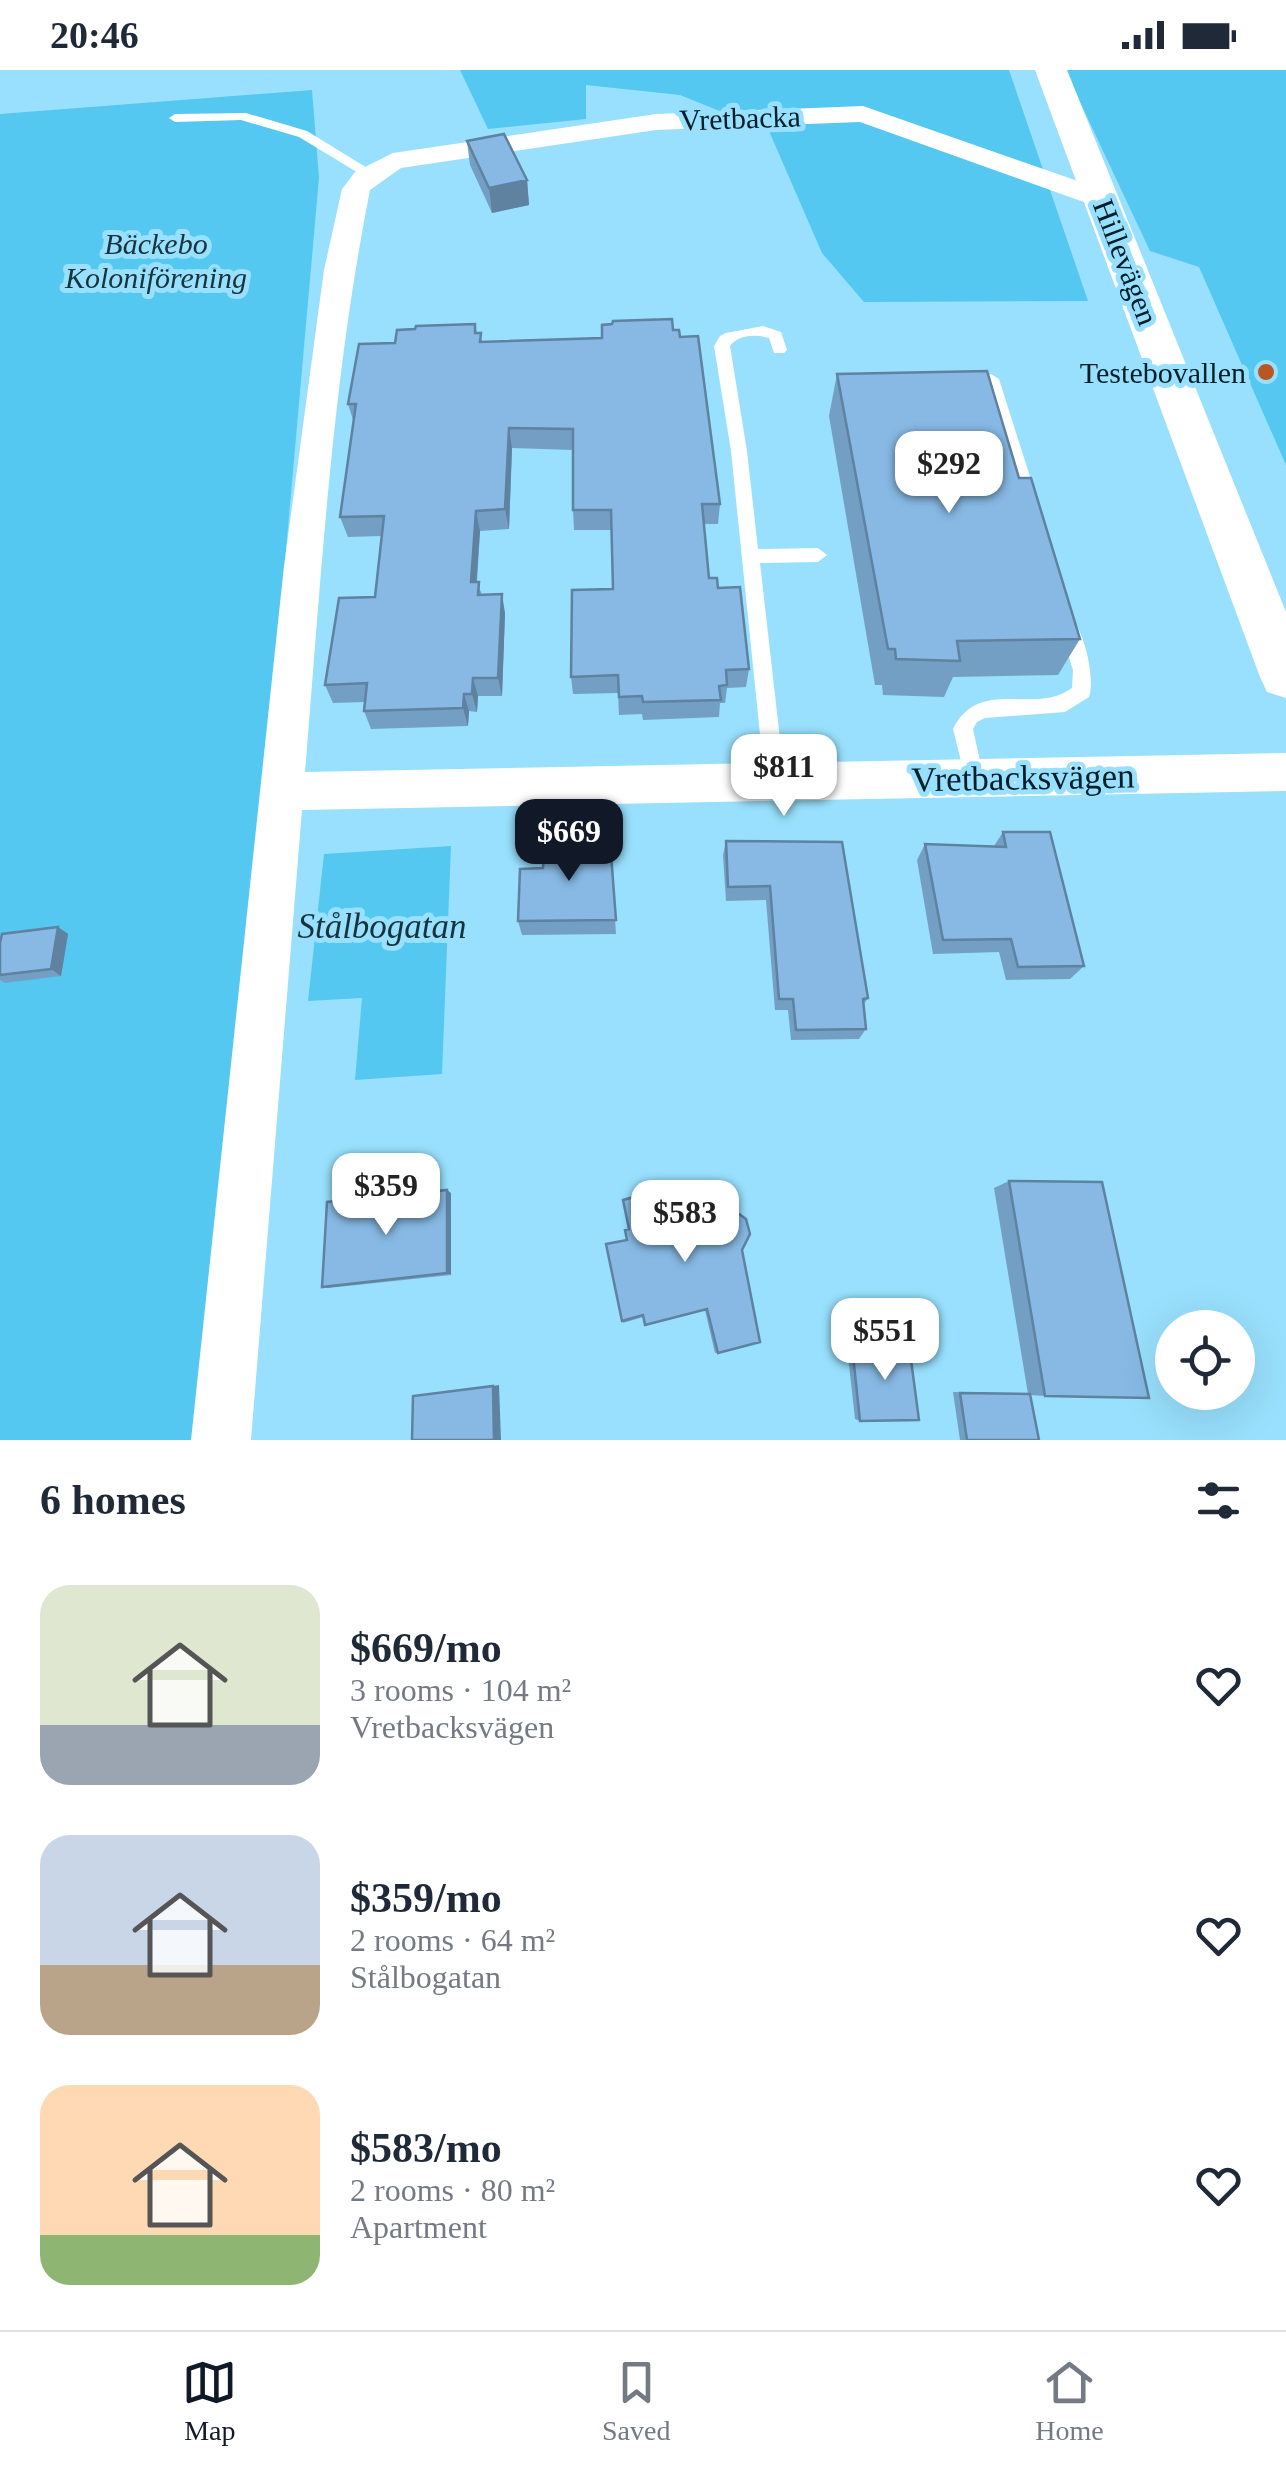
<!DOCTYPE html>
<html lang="en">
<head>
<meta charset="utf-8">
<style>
  body { margin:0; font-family:"Times New Roman",serif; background:#f6f6f7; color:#1f2937; height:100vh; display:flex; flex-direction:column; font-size:38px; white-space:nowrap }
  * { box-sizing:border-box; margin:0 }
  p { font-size:32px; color:#747a83 }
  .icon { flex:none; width:55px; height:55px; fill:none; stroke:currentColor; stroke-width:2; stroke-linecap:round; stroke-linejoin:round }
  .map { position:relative; height:1370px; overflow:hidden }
  .side { display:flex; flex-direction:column; background:#fff; flex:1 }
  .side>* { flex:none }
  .tools { position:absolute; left:1155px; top:1240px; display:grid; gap:20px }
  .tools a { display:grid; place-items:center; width:100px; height:100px; border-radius:50%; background:#fff; box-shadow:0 10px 40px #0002; font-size:50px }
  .price { position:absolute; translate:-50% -85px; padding:0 22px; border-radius:20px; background:#fff; color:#222; font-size:32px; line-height:65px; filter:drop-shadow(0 2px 5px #0008) }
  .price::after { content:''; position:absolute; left:50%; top:60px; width:30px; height:22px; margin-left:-15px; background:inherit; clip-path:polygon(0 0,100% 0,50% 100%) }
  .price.selected { background:#111827; color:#fff }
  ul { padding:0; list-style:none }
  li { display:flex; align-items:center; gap:30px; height:250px; padding:0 40px }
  li span { display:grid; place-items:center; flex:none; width:280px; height:200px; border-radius:30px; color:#555 }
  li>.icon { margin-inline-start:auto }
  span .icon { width:120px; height:120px; fill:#fffc; stroke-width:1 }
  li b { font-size:42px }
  h2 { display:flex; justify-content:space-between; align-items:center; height:120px; padding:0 40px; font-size:42px }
  .status { display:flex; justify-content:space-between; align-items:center; height:70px; padding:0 50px; background:#fff; direction:ltr }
  .status svg { height:28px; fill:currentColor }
  .menu { display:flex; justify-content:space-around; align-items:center; height:140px; border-top:2px solid #e0e1e3; background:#fff; font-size:28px; color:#747a83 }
  .menu a { display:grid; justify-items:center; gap:5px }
  .menu .selected { color:#111827 }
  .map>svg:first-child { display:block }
  .green { fill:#54c8f1 }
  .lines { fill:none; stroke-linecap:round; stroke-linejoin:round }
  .lane { fill:#fff; fill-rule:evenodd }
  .street { fill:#fff; fill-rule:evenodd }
  .secondary { fill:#fff; fill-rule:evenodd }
  .wall { fill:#749fc4 }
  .shaded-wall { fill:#5e82a0 }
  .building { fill:#87b9e4; stroke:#5e82a0; stroke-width:2.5 }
  .poi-dot { fill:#ba5621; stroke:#98e0fd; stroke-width:4 }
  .labels { text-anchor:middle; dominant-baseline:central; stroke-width:10; stroke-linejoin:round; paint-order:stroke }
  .far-street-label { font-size:30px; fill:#011e29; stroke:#98e0fd }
  .far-park-label { font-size:30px; font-style:italic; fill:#17333e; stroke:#98e0fd }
  .far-poi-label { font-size:30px; fill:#011e29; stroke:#98e0fd; text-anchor:end }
  .street-label { font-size:35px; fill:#011e29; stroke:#98e0fd }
  .park-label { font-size:35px; font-style:italic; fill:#17333e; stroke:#98e0fd }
</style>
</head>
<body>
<div class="status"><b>20:46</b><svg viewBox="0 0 49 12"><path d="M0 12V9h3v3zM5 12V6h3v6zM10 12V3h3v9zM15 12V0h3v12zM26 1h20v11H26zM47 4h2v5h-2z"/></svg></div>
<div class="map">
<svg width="1286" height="1370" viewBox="0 0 1286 1370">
  <rect width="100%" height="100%" fill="#98e0fd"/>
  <path class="green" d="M 460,0 L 1009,0 L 1088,231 L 864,232 L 822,183 L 769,61 L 680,25 L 586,15 L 586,49 L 488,59 Z
    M 1065,0 L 1286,0 L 1286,395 L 1199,197 L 1150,181 Z
    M 312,20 L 319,108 L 207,1370 L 0,1370 L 0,44 Z
    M 451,776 L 442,1004 L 355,1010 L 362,928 L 308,931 L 324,784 Z"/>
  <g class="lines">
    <path class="lane" d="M 246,43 L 307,61 L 377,104 L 365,107 L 299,67 L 241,50 L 175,52 L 169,48 L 175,44 Z
      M 763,256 L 781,262 L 787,280 L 784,283 L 774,283 L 769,268 C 756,264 738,265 730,276 L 747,381 L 758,479 L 818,478 L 827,485 L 818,492 L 760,493 L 785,713 L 782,719 L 775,722 L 768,719 L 765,713 L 731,381 L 714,276 L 720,266 L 726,263 Z
      M 991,304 L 999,309 L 1038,432 L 1036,436 L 1024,436 L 1022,432 L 983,309 Z
      M 1066,544 C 1083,552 1096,608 1089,627 L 1065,642 L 985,648 L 977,652 L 973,659 L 984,709 L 981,715 L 974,718 L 967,715 L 953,659 C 980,606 1034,646 1072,618 L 1073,600 L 1057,551 Z"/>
    <path class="street" d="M 863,36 L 1112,123 L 1116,129 L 1112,135 L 1092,135 L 860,52 L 656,60 L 401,98 L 370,120 C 332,311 321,508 305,702 L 1286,683 L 1286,721 L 302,740 L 251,1370 L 191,1370 L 284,496 L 324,200 L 342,119 L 355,102 L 393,83 L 656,44 Z"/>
    <path class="secondary" d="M 1035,0 L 1067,0 L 1286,542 L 1286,628 L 1267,622 L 1260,607 Z"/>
  </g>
  <path class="wall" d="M 467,71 L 527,110 L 529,135 L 492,143 L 470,95 Z
    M 475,254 L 477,263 L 483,272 L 602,268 L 673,260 L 680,267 L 720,434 L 718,454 L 704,454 L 709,508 L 718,518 L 749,599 L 746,617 L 727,618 L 725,633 L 720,633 L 719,647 L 643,650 L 642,644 L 619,645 L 618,623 L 573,624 L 571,607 L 613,519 L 612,460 L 574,460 L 573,440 L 573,380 L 512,378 L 509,459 L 480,461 L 477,512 L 482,525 L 505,543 L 502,626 L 478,626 L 477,642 L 469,641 L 468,656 L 371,659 L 364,641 L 365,632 L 333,633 L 325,615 L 375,527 L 382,466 L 348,467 L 340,447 L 354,353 L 348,334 L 395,273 Z
    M 837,304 L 1019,408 L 1080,569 L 1058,605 L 953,607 L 944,627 L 883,625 L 882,615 L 875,615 L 829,346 Z
    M 1003,762 L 1084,896 L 1070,909 L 1006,910 L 999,882 L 933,884 L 917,790 L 925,774 L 994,776 Z
    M 610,771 L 616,864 L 522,865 L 518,851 L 543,798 Z
    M 726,771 L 842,772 L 868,928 L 863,935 L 866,959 L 859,969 L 791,970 L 788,940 L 775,940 L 766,830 L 726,831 L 723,785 Z
    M 58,857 L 68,864 L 61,906 L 5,913 L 0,910 L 0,873 Z
    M 1009,1111 L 1045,1326 L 1030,1325 L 1039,1370 L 960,1370 L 953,1322 L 1028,1324 L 994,1118 Z
    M 451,1123 L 451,1205 L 328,1218 L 322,1217 Z
    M 696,1141 L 742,1180 L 760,1272 L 715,1283 L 705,1240 L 645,1256 L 643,1247 L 623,1253 L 628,1159 Z
    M 909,1275 L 860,1351 L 855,1349 L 847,1277 Z"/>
  <path class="shaded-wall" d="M 527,110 L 529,135 L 492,143 L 489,118 Z
    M 509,358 L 512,378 L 509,459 L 505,439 Z
    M 476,441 L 480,461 L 475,531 L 471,512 Z
    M 502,524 L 505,543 L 502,626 L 498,608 Z
    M 473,608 L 478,626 L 477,642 L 472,624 Z
    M 464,624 L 469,641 L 468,656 L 463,638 Z
    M 58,857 L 68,864 L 61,906 L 51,899 Z
    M 447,1120 L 451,1123 L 451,1205 L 447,1203 Z
    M 499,1315 L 501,1370 L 494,1370 L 493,1316 Z"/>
  <path class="building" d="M 504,64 L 527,110 L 489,118 L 467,71 Z
    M 672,249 L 673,260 L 679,260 L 680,267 L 698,266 L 720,434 L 702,434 L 709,508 L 717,508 L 718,518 L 740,517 L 749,599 L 726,600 L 727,615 L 719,616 L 721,630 L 643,632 L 642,626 L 619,627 L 618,605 L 571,607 L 572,520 L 613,519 L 611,440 L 573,440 L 573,359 L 509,358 L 505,439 L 476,441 L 471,512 L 479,512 L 478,525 L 502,524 L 498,608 L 473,608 L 472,624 L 464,624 L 463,638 L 364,641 L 367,613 L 325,615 L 339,528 L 375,527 L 384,446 L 340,447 L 356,334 L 348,334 L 359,274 L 395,273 L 397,260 L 415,259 L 416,256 L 475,254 L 475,263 L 481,263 L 480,272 L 602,268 L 602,255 L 612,254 L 613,251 Z
    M 987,301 L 1019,408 L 1031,408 L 1080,569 L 957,571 L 960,591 L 896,589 L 895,579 L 888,579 L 837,304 Z
    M 1003,762 L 1050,762 L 1084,896 L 1018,897 L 1011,869 L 943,870 L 925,774 L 1006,777 Z
    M 610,771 L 616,850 L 518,851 L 520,799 L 543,798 L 544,772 Z
    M 726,771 L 842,772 L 868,928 L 863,929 L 866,959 L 796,960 L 793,929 L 779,929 L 770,816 L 728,817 Z
    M 58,857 L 51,899 L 0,905 L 0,873 L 2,864 Z
    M 1009,1111 L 1102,1112 L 1149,1328 L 1045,1326 Z
    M 689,1112 L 696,1141 L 724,1133 L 746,1149 L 750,1164 L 742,1180 L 760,1272 L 718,1283 L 707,1239 L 645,1255 L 643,1245 L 622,1251 L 606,1174 L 627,1170 L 625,1160 L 629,1159 L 623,1130 Z
    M 447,1120 L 447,1203 L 322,1217 L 327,1132 Z
    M 909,1275 L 919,1350 L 860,1351 L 852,1276 Z
    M 493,1316 L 494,1370 L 412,1370 L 413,1326 Z
    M 960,1323 L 1030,1324 L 1039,1370 L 967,1370 Z"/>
  <circle class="poi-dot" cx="1266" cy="302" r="10"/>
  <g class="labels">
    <g class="far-street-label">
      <text transform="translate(740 48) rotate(-2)">Vretbacka</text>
      <text transform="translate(1126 192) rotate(69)">Hillevägen</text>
    </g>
    <g class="far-park-label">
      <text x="156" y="173">Bäckebo<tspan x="156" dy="34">Koloniförening</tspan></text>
    </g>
    <g class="far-poi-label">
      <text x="1246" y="302">Testebovallen</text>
    </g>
    <g class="street-label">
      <text transform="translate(1023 708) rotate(-1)">Vretbacksvägen</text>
    </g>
    <g class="park-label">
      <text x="382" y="856">Stålbogatan</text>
    </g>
  </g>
</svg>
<div class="tools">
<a><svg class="icon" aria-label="locate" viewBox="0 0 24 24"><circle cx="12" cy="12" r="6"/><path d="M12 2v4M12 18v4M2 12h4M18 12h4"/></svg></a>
</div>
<b class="price" style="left:949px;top:446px">$292</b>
<b class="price" style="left:784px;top:749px">$811</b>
<b class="price selected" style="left:569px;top:814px">$669</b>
<b class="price" style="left:386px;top:1168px">$359</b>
<b class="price" style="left:685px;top:1195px">$583</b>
<b class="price" style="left:885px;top:1313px">$551</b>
</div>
<section class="side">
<h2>6 homes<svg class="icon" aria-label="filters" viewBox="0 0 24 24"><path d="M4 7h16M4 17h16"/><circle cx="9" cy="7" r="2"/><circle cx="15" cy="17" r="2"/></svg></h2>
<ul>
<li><span style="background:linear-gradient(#dfe7d0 70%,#9aa5b1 0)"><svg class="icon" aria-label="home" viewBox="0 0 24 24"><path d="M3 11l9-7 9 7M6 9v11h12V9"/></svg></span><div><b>$669/mo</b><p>3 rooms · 104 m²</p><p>Vretbacksvägen</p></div><svg class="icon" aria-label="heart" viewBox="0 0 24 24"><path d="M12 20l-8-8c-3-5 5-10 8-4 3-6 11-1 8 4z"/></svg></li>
<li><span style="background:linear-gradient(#c9d6e8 65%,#b9a48a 0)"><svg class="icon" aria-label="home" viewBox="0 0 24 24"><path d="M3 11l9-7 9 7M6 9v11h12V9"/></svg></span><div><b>$359/mo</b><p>2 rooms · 64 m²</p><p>Stålbogatan</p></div><svg class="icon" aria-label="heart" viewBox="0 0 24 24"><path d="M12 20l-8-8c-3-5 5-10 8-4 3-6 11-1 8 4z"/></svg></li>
<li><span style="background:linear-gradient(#ffd9b3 75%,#8fb573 0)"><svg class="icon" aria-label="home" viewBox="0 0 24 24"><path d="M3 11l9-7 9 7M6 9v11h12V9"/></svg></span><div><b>$583/mo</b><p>2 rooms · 80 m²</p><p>Apartment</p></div><svg class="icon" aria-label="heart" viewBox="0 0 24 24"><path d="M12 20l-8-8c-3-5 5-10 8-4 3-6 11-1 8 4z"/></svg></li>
</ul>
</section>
<nav class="menu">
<a class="selected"><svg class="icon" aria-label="map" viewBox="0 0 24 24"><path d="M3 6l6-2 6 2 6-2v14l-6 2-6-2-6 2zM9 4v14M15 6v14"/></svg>Map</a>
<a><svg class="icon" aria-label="saved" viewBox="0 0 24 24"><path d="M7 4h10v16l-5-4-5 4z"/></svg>Saved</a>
<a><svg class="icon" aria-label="home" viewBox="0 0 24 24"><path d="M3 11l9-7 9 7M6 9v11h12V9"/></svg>Home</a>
</nav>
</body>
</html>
